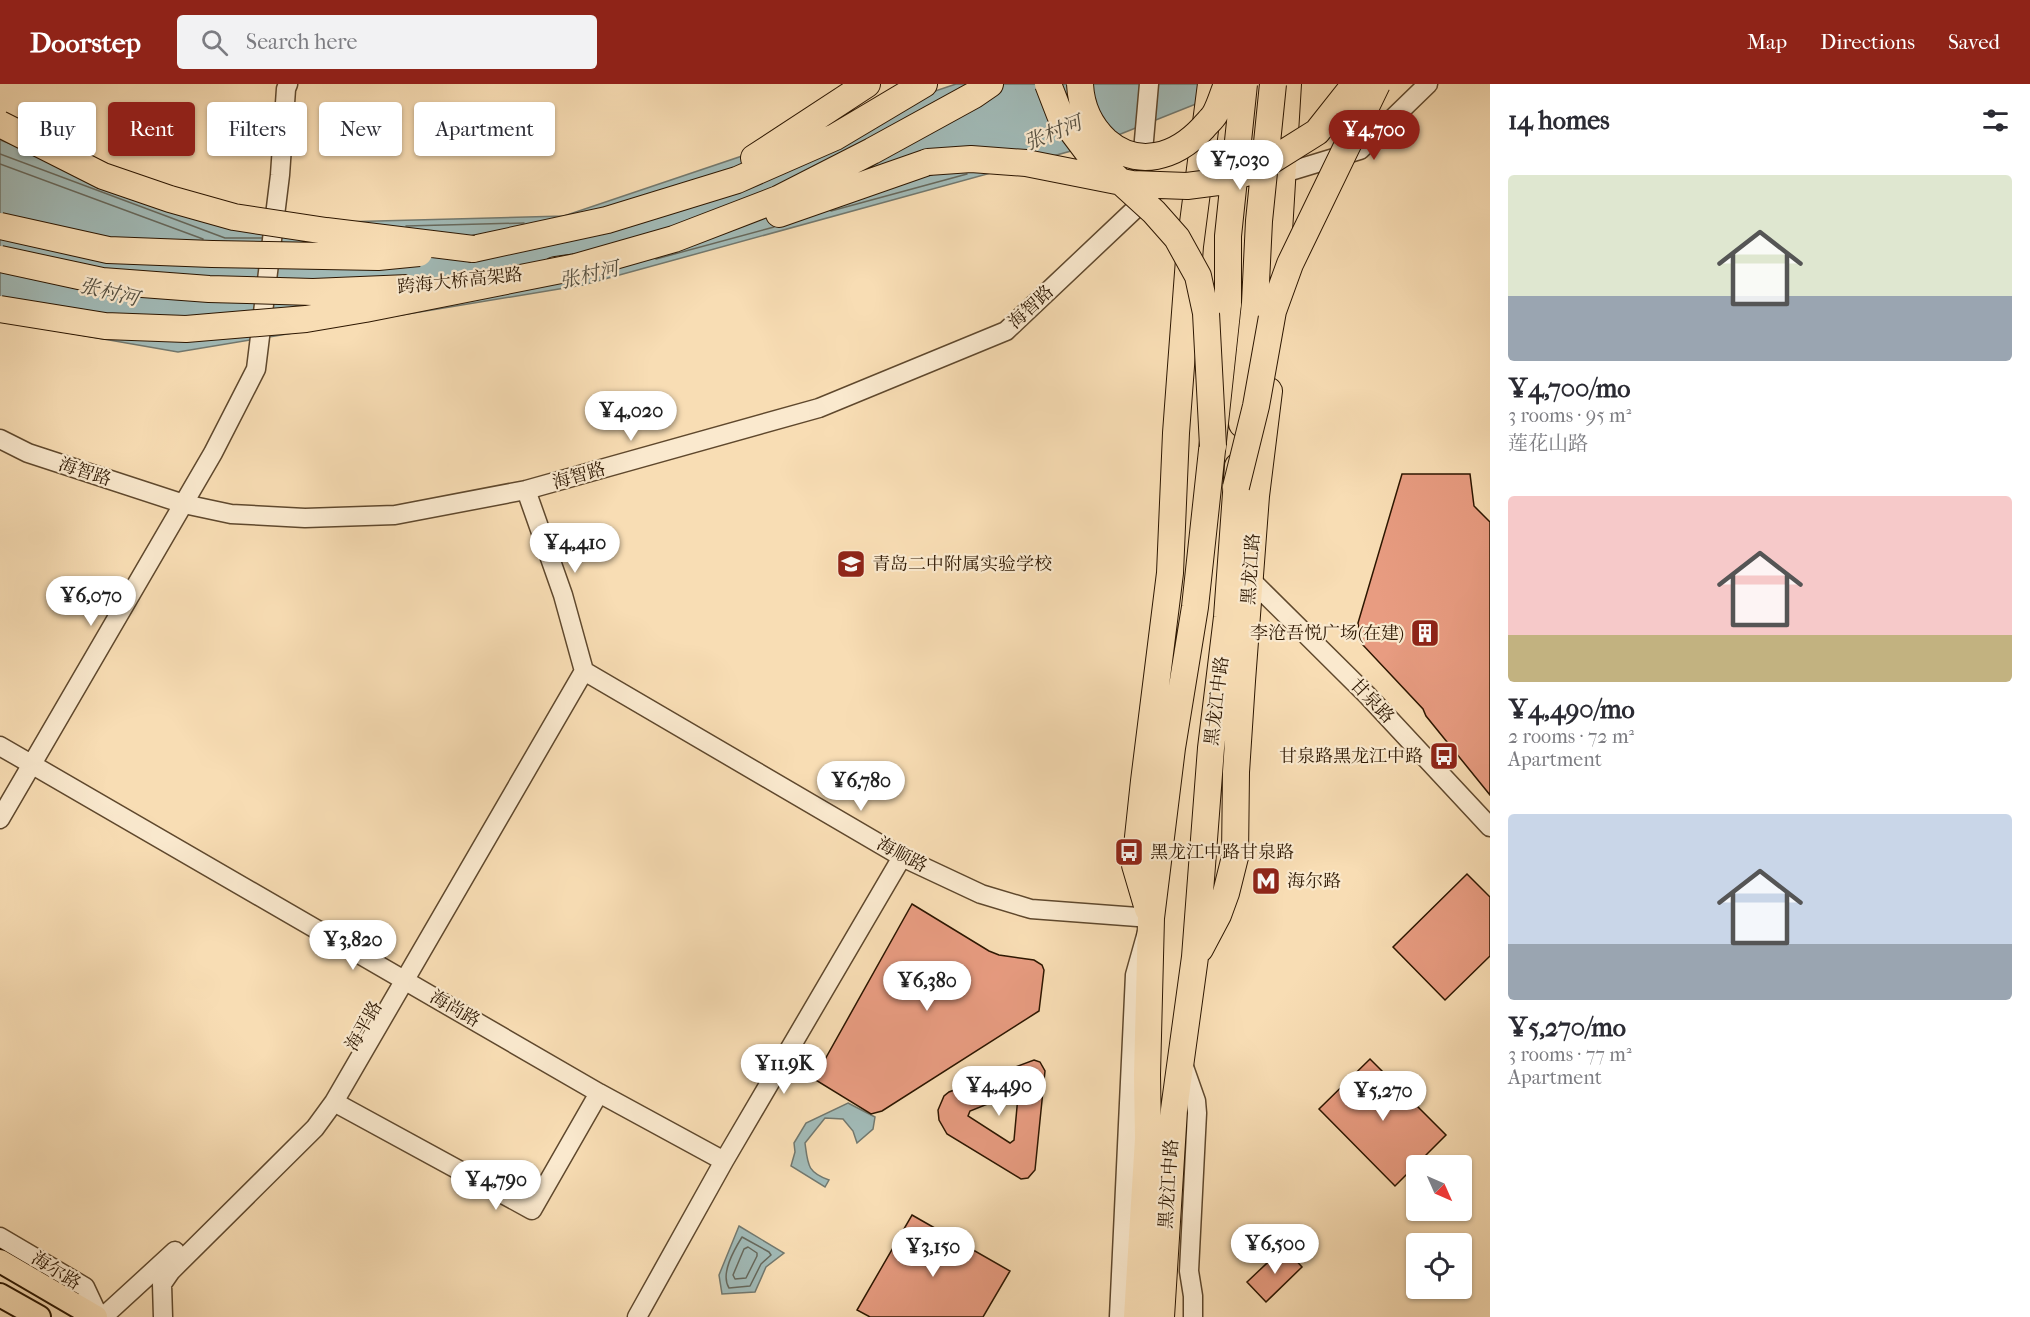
<!DOCTYPE html>
<html lang="en">
<head>
<meta charset="utf-8">
<style>
  body { margin:0; font-family:"IM FELL French Canon","Noto Serif SC",serif; background:#f2f2f3; color:#2b2b33; height:100vh; display:flex; flex-direction:column; font-size:22px; white-space:nowrap }
  * { box-sizing:border-box; margin:0 }
  p { font-size:20px; color:#7c7c81 }
  .icon { flex:none; width:33px; height:33px; fill:none; stroke:currentColor; stroke-width:2; stroke-linecap:round; stroke-linejoin:round }
  .map { position:relative; flex:1; overflow:hidden }
  .panel { display:flex; flex-direction:column; background:#fff; width:540px }
  .panel>* { flex:none }
  .banner { position:absolute; left:18px; top:18px; width:570px; height:54px; display:flex; gap:12px }
  .needle { width:39px; rotate:135deg }
  .fabs { position:absolute; left:1406px; top:1071px; display:grid; gap:12px }
  .fabs a { display:grid; place-items:center; width:66px; height:66px; border-radius:6px; background:#fff; box-shadow:0 2px 4px #0004; font-size:30px }
  .price { position:absolute; translate:-50% -51px; padding:0 14px; border-radius:21px; background:#fff; color:#222; font-size:20px; line-height:39px; filter:drop-shadow(0 2px 3px #0008) }
  .price::after { content:''; position:absolute; left:50%; top:36px; width:18px; height:14px; margin-left:-9px; background:inherit; clip-path:polygon(0 0,100% 0,50% 100%) }
  .price.active { background:#8f2418; color:#fff }
  ul { padding:0; list-style:none }
  li { display:grid; align-content:center; gap:12px; height:318px; padding:0 18px }
  li span { display:grid; place-items:center; height:186px; border-radius:6px; color:#555 }
  li>.icon { margin-inline-start:auto }
  span .icon { width:108px; height:108px; fill:#fffc; stroke-width:1 }
  li b { font-size:26px }
  h2 { display:flex; justify-content:space-between; align-items:center; height:72px; padding:0 18px; font-size:26px }
  .pill { padding:0 21px; border-radius:6px; background:#fff; box-shadow:0 2px 4px #0004; font-size:21px; line-height:54px }
  .pill.active { background:#8f2418; color:#fff }
  header { display:flex; align-items:center; gap:36px; box-sizing:border-box; height:84px; padding:0 30px; background:#8f2418; color:#fff }
  header strong { font-size:28px }
  nav { display:flex; gap:33px; margin-inline-start:auto; font-size:21px }
  .search { width:420px; height:54px; background:#f2f2f3; display:flex; align-items:center; gap:15px; box-sizing:border-box; padding:0 21px; border-radius:6px; color:#7c7c81; font-size:22px }
  main { display:flex; flex:1; min-height:0 }
  .map>svg:first-child { display:block }
  .water { fill:#a1bab7; stroke:#72786e; stroke-width:1.5 }
  .lines { fill:none; stroke-linecap:round; stroke-linejoin:round }
  .shore { stroke:#66685c; stroke-width:1.5 }
  .building { fill:#e89c81; stroke:#2c1600; stroke-width:1.5; fill-rule:evenodd }
  .minor-casing { stroke:#5f482d; stroke-width:21 }
  .major-casing { stroke:#2c1600; stroke-width:26 }
  .highway-casing { stroke:#2c1600; stroke-width:28 }
  .minor { stroke:#fae9ce; stroke-width:18 }
  .major { stroke:#f8ddb4; stroke-width:22 }
  .highway { stroke:#f8ddb4; stroke-width:26 }
  .highway-bridge-casing { stroke:#2c1600; stroke-width:28; stroke-linecap:butt }
  .highway-bridge { stroke:#f8ddb4; stroke-width:26 }
  .labels { text-anchor:middle; dominant-baseline:central; stroke-width:4.5; stroke-linejoin:round; paint-order:stroke }
  .street-label { font-size:18px; fill:#2c1600; stroke:#fae9ce }
  .poi-label { font-size:18px; fill:#2c1600; stroke:#fae9ce; text-anchor:start }
  .water-label { font-size:20px; font-style:italic; fill:#554f40; stroke:#fae9ce }
</style>
</head>
<body>
<header>
<strong>Doorstep</strong>
<div class="search"><svg class="icon" aria-label="search" viewBox="0 0 24 24"><circle cx="10" cy="10" r="6"/><path d="M15 15l6 6"/></svg>Search here</div>
<nav><a>Map</a><a>Directions</a><a>Saved</a></nav>
</header>
<main>
<div class="map">
<svg width="1490" height="1233" viewBox="0 0 1490 1233">
  <rect width="100%" height="100%" fill="#f8ddb4"/>
  <filter id="stains"><feTurbulence type="fractalNoise" baseFrequency=".00333" numOctaves="4"/><feColorMatrix values="0 0 0 0 .2 0 0 0 0 .09 0 0 0 0 .02 0 0 0 .5 -.17"/></filter>
  <radialGradient id="worn" r=".72"><stop offset=".6" stop-color="#630" stop-opacity="0"/><stop offset="1" stop-color="#630" stop-opacity=".3"/></radialGradient>
  <path class="water" d="M 956,0 L 1246,0 L 1093,61 L 583,201 L 178,268 L 0,237 L 0,56 L 229,141 L 564,132 Z
    M 848,1019 L 875,1033 L 873,1045 L 857,1059 L 853,1047 L 843,1035 L 825,1034 L 805,1059 C 808,1081 807,1088 829,1096 L 825,1103 L 791,1082 L 795,1068 L 794,1059 L 806,1039 Z
    M 739,1142 L 784,1169 L 766,1183 L 755,1208 L 722,1210 L 719,1191 Z"/>
  <g class="lines">
    <path class="shore" d="M 0,70 L 225,154 L 262,154
      M 0,80 L 203,155
      M 831,127 L 967,90
      M 406,142 L 524,139
      M 656,175 L 774,143
      M 742,1153 L 769,1168 L 771,1171 L 761,1180 L 750,1202 L 729,1204 C 720,1190 734,1166 742,1153 Z
      M 748,1163 L 757,1169 L 757,1172 L 746,1194 L 735,1195 L 733,1191 L 744,1165 Z"/>
  </g>
  <path class="building" d="M 1402,390 L 1470,390 L 1474,422 L 1490,438 L 1490,711 L 1426,632 L 1423,625 L 1361,559 L 1358,539 Z
    M 1467,790 L 1490,813 L 1490,872 L 1445,916 L 1393,863 Z
    M 912,820 L 989,867 L 999,871 L 1034,876 L 1042,881 L 1044,886 L 1039,927 L 882,1027 L 871,1030 L 814,995 Z
    M 1370,975 L 1446,1051 L 1395,1102 L 1319,1025 Z
    M 1034,976 L 1040,978 L 1045,987 L 1035,1086 L 1028,1094 L 1021,1095 L 947,1050 L 939,1036 L 938,1026 L 944,1012 L 949,1008 ZM 1015,1009 L 1018,1012 L 1014,1056 L 1010,1059 L 968,1032 L 970,1027 Z
    M 912,1131 L 1010,1187 L 983,1233 L 870,1233 L 857,1226 Z
    M 1284,1163 L 1302,1183 L 1266,1218 L 1247,1198 Z"/>
  <g class="lines">
    <g class="minor-casing">
      <path id="minor" d="M 1274,90 L 1281,90 L 1360,66 L 1428,0
        M 1139,112 L 1149,0
        M 0,355 L 28,369 L 184,420 L 231,430 L 305,434 L 395,431 L 526,406 L 819,324 L 1006,247 L 1151,110
        M 1250,495 L 1367,611 L 1490,743
        M 584,587 L 902,773 L 981,810 L 1031,825 L 1151,834 L 1135,891 L 1119,1233
        M 0,662 L 599,1009 L 724,1077
        M 0,735 L 213,369 L 256,285 L 280,91 L 286,5 L 288,0
        M 1183,980 L 1196,1017 L 1197,1029 L 1189,1187 L 1193,1212 L 1193,1233
        M 334,1018 L 532,1126 L 599,1009
        M 0,1153 L 85,1203 L 99,1233
        M 103,1233 L 175,1167
        M 163,1233 L 162,1200 L 171,1187 L 315,1044 L 334,1018 L 584,587 L 563,511 L 526,406
        M 637,1233 L 724,1077 L 902,773"/>
    </g>
    <g class="major-casing">
      <path id="major" d="M 0,1177 L 96,1233
        M 0,1211 L 39,1233"/>
    </g>
    <g class="highway-casing">
      <path id="highway" d="M 754,74 L 867,0
        M 779,130 L 928,78
        M 473,165 L 607,136 L 737,96 L 835,53 L 924,0
        M 555,186 L 576,183 L 674,155 L 778,115 L 872,67 L 974,11 L 990,0
        M 1275,213 L 1288,0
        M 1242,340 L 1255,219
        M 1148,825 L 1135,781 L 1144,697 L 1170,489 L 1176,349 L 1190,162 L 1211,0
        M 1200,865 L 1218,831 L 1226,809 L 1235,773 L 1236,688 L 1242,597 L 1256,412 L 1269,307
        M 1137,1233 L 1148,1055 L 1147,991 L 1151,834 L 1172,664 L 1195,523 L 1228,219
        M 1161,1233 L 1174,1026 L 1195,873 L 1211,664 L 1227,533 L 1238,382"/>
    </g>
    <use href="#minor" class="minor"/>
    <use href="#major" class="major"/>
    <use href="#highway" class="highway"/>
    <g class="highway-bridge-casing">
      <path id="highway-bridge" d="M 1048,0 L 1060,31 L 1087,67 L 1154,128 L 1177,154 L 1198,192 L 1206,229 L 1213,362
        M 1080,0 C 1081,22 1090,42 1106,57 C 1138,85 1176,73 1203,44 C 1207,39 1212,35 1215,30 C 1220,21 1223,10 1227,0
        M 0,40 L 103,92 L 170,115 L 234,133 L 326,147 L 473,165
        M 928,78 L 971,75 L 1026,79 L 1132,100 L 1187,102 L 1218,98 L 1258,85 L 1317,48 L 1355,0
        M 0,142 L 108,166 L 212,170 L 378,173 L 419,169
        M 0,175 L 102,197 L 209,205 L 313,208 L 408,204
        M 1228,219 L 1228,152 L 1244,0
        M 1255,219 L 1259,137 L 1273,0
        M 0,225 L 105,242 L 186,245 L 306,235 L 365,225 L 576,183
        M 1236,403 L 1256,322 L 1273,227 L 1290,180 L 1377,0"/>
    </g>
    <use href="#highway-bridge" class="highway-bridge"/>
  </g>
  <defs>
    <g id="school-square" transform="scale(1.5)"><rect x="-9" y="-9" width="18" height="18" rx="4" fill="#8f2418" stroke="#fae9ce"/><path d="M0-5L7-2L0 1L-7-2ZM-4 1L0 2.5L4 1V4Q0 6-4 4Z" fill="#fff"/></g>
    <g id="building-square" transform="scale(1.5)"><rect x="-9" y="-9" width="18" height="18" rx="4" fill="#8f2418" stroke="#fae9ce"/><path d="M-4-6H4V6H1V3H-1V6H-4ZM-2.5-4.3h1.7v1.8h-1.7ZM.8-4.3h1.7v1.8H.8ZM-2.5-1h1.7V.8h-1.7ZM.8-1h1.7V.8H.8Z" fill="#fff"/></g>
    <g id="bus-square" transform="scale(1.5)"><rect x="-9" y="-9" width="18" height="18" rx="4" fill="#8f2418" stroke="#fae9ce"/><path d="M-5-6H5V4H4V6H2V4H-2V6H-4V4H-5ZM-3.5-4V0h7V-4ZM-3.5 1.2v1.5H-2V1.2ZM2 1.2v1.5H3.5V1.2Z" fill="#fff"/></g>
    <g id="metro-square" transform="scale(1.5)"><rect x="-9" y="-9" width="18" height="18" rx="4" fill="#8f2418" stroke="#fae9ce"/><path d="M-5.5 5V-5H-3L0 0L3-5H5.5V5H3V-.5L0 4L-3-.5V5Z" fill="#fff"/></g>
  </defs>
  <g fill-rule="evenodd">
    <use href="#school-square" x="851" y="480"/>
    <use href="#building-square" x="1425" y="549"/>
    <use href="#bus-square" x="1444" y="672"/>
    <use href="#bus-square" x="1129" y="768"/>
    <use href="#metro-square" x="1266" y="797"/>
  </g>
  <g class="labels">
    <g class="street-label">
      <text transform="translate(460 197) rotate(-6)">跨海大桥高架路</text>
      <text transform="translate(1031 223) rotate(-43)">海智路</text>
      <text transform="translate(85 388) rotate(18)">海智路</text>
      <text transform="translate(579 392) rotate(-16)">海智路</text>
      <text transform="translate(1251 485) rotate(-86)">黑龙江路</text>
      <text transform="translate(1217 617) rotate(-83)">黑龙江中路</text>
      <text transform="translate(1372 617) rotate(46)">甘泉路</text>
      <text transform="translate(902 771) rotate(28)">海顺路</text>
      <text transform="translate(455 925) rotate(30)">海尚路</text>
      <text transform="translate(364 942) rotate(-60)">海平路</text>
      <text transform="translate(1169 1100) rotate(-86)">黑龙江中路</text>
      <text transform="translate(56 1187) rotate(32)">海尔路</text>
    </g>
    <g class="poi-label">
      <text x="872" y="480">青岛二中附属实验学校</text>
      <text x="1404" y="549" text-anchor="end">李沧吾悦广场(在建)</text>
      <text x="1423" y="672" text-anchor="end">甘泉路黑龙江中路</text>
      <text x="1150" y="768">黑龙江中路甘泉路</text>
      <text x="1287" y="797">海尔路</text>
    </g>
    <g class="water-label">
      <text transform="translate(1053 49) rotate(-22)">张村河</text>
      <text transform="translate(589 191) rotate(-13)">张村河</text>
      <text transform="translate(109 208) rotate(14)">张村河</text>
    </g>
  </g>
  <rect width="100%" height="100%" filter="url(#stains)"/>
  <rect width="100%" height="100%" fill="url(#worn)"/>
</svg>
<div class="fabs">
<a><svg class="needle" viewBox="-14 -14 28 28"><path d="M0-13l5 13h-10z" fill="#e53935"/><path d="M0 13l5-13h-10z" fill="#7c7c81"/></svg></a>
<a><svg class="icon" aria-label="locate" viewBox="0 0 24 24"><circle cx="12" cy="12" r="6"/><path d="M12 2v4M12 18v4M2 12h4M18 12h4"/></svg></a>
</div>
<b class="price active" style="left:1374px;top:77px">¥4,700</b>
<b class="price" style="left:1240px;top:107px">¥7,030</b>
<b class="price" style="left:631px;top:358px">¥4,020</b>
<b class="price" style="left:575px;top:490px">¥4,410</b>
<b class="price" style="left:91px;top:543px">¥6,070</b>
<b class="price" style="left:861px;top:728px">¥6,780</b>
<b class="price" style="left:353px;top:887px">¥3,820</b>
<b class="price" style="left:927px;top:928px">¥6,380</b>
<b class="price" style="left:784px;top:1011px">¥11.9K</b>
<b class="price" style="left:999px;top:1033px">¥4,490</b>
<b class="price" style="left:1383px;top:1038px">¥5,270</b>
<b class="price" style="left:496px;top:1127px">¥4,790</b>
<b class="price" style="left:1275px;top:1191px">¥6,500</b>
<b class="price" style="left:933px;top:1194px">¥3,150</b>
<div class="banner">
<a class="pill">Buy</a>
<a class="pill active">Rent</a>
<a class="pill">Filters</a>
<a class="pill">New</a>
<a class="pill">Apartment</a>
</div>
</div>
<section class="panel">
<h2>14 homes<svg class="icon" aria-label="filters" viewBox="0 0 24 24"><path d="M4 7h16M4 17h16"/><circle cx="9" cy="7" r="2"/><circle cx="15" cy="17" r="2"/></svg></h2>
<ul>
<li><span style="background:linear-gradient(#dfe7d0 65%,#9aa5b1 0)"><svg class="icon" aria-label="home" viewBox="0 0 24 24"><path d="M3 11l9-7 9 7M6 9v11h12V9"/></svg></span><div><b>¥4,700/mo</b><p>3 rooms · 95 m²</p><p>莲花山路</p></div></li>
<li><span style="background:linear-gradient(#f6c9c9 75%,#c2b280 0)"><svg class="icon" aria-label="home" viewBox="0 0 24 24"><path d="M3 11l9-7 9 7M6 9v11h12V9"/></svg></span><div><b>¥4,490/mo</b><p>2 rooms · 72 m²</p><p>Apartment</p></div></li>
<li><span style="background:linear-gradient(#c9d6e8 70%,#9aa5b1 0)"><svg class="icon" aria-label="home" viewBox="0 0 24 24"><path d="M3 11l9-7 9 7M6 9v11h12V9"/></svg></span><div><b>¥5,270/mo</b><p>3 rooms · 77 m²</p><p>Apartment</p></div></li>
</ul>
</section>
</main>
</body>
</html>
